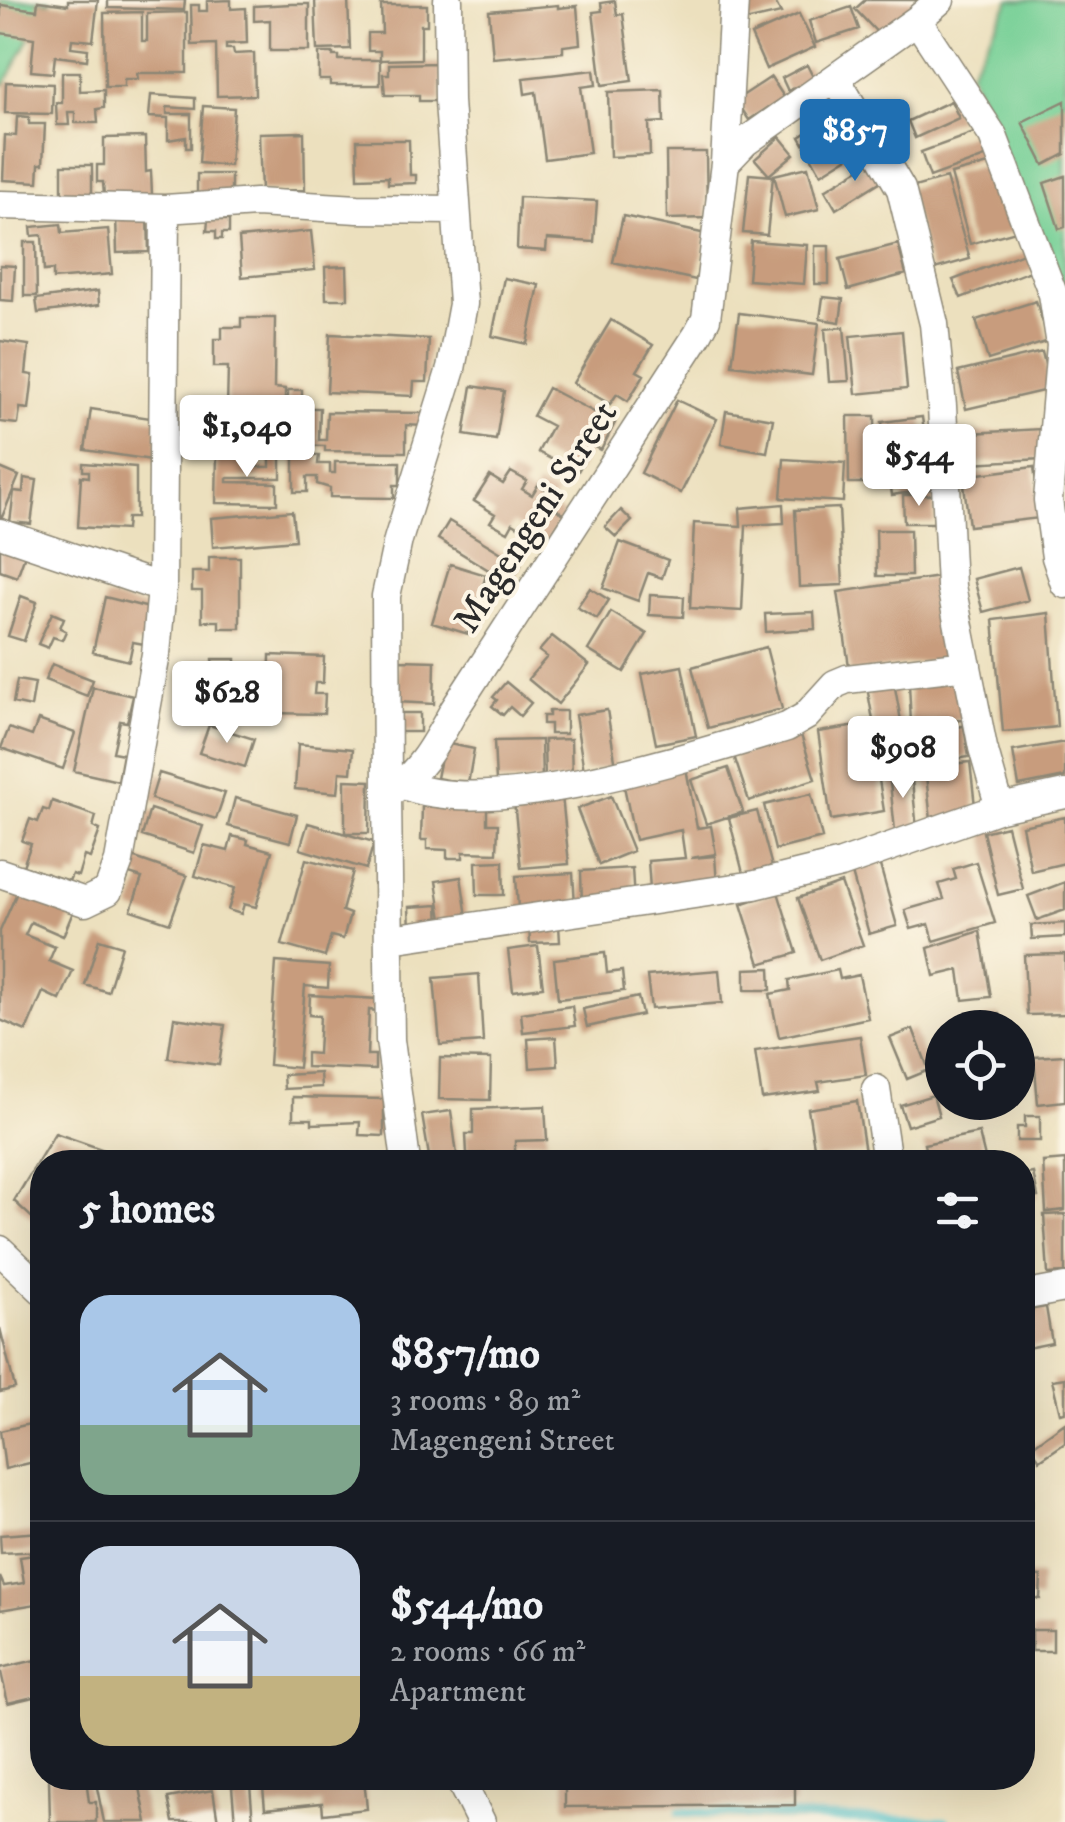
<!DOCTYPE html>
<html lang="en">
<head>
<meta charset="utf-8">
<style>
  body { margin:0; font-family:"IM FELL DW Pica",serif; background:#242831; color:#f1f3f6; height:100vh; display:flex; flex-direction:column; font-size:38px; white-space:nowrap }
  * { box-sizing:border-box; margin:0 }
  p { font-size:32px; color:#9ea1a6 }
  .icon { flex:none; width:55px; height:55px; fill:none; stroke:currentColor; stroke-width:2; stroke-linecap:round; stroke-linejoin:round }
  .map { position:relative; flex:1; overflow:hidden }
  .drawer { position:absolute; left:30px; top:1150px; width:1005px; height:640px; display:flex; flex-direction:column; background:#171b24; border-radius:40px; box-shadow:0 10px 40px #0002 }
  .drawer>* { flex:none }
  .fabs { position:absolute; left:925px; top:1010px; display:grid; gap:20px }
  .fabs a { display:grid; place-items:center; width:110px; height:110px; border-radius:50%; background:#171b24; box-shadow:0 10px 40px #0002; font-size:50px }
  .price { position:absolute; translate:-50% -85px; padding:0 22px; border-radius:10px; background:#fff; color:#222; font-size:32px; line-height:65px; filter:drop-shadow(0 2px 5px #0008) }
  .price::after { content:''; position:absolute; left:50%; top:60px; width:30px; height:22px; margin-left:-15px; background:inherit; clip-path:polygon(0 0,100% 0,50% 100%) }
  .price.selected { background:#1f6fb2; color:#fff }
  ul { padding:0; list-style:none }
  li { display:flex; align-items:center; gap:30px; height:250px; padding:0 50px }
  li+li { border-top:2px solid #363941 }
  li span { display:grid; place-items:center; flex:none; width:280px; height:200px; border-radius:30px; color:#555 }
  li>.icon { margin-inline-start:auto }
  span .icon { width:120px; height:120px; fill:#fffc; stroke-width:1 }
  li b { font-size:42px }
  h2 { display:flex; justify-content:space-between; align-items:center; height:120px; padding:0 50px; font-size:42px }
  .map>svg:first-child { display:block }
  .green { fill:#75cf95; stroke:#507d60; stroke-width:2.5 }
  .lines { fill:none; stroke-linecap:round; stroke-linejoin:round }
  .stream { stroke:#5bc8cf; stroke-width:9 }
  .building { fill:#c89c7d }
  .minor-casing { stroke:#8c8674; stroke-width:31 }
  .minor { stroke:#fff; stroke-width:28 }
  .labels { text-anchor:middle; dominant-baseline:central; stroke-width:8; stroke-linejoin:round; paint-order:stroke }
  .street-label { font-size:38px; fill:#2b2b2b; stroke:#fcf5e5 }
</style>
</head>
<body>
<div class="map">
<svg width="1065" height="1822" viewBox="0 0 1065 1822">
  <rect width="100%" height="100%" fill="#fcf5e5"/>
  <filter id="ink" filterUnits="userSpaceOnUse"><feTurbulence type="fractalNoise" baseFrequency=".01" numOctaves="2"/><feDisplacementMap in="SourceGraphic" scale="20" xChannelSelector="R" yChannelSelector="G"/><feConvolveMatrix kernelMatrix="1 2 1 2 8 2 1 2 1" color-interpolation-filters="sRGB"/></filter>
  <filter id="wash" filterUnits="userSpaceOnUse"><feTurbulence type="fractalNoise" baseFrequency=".0048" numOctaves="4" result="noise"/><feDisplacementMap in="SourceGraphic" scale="40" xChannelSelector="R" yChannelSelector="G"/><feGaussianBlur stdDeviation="2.25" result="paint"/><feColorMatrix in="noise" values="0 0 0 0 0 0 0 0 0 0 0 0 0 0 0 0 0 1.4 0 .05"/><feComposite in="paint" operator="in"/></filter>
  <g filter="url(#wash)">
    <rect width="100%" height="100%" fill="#ece0be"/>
    <path class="green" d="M 0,0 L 50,0 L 6,82 L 0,87 Z
      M 1010,0 L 1065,0 L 1065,345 L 1018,198 L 970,71 Z"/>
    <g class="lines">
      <path class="stream" d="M 680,1812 L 946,1822"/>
    </g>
    <g id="blocks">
      <path class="building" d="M 68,0 L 98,0 L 93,41 L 72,39 L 71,47 L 88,49 L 87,60 L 55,56 L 53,73 L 31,71 L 34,38 L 0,33 L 1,5 L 37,10 L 38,1 L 68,5 Z
        M 108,0 L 185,0 L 184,10 L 108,8 Z
        M 231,0 L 231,9 L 246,8 L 247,43 L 226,44 L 226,49 L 233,49 L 234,54 L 254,53 L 255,95 L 217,96 L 216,44 L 192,45 L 191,5 L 199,5 L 199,11 L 207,11 L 207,1 Z
        M 315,0 L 348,0 L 350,49 L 317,50 Z
        M 774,0 L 781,13 L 745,21 L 741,4 Z
        M 865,0 L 939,0 L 889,45 L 855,9 Z
        M 615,1 L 617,15 L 623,14 L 632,81 L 602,85 L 593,12 L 602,11 L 601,3 Z
        M 292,4 L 309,4 L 309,51 L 270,51 L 270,20 L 254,21 L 254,6 Z
        M 381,5 L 427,5 L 427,25 L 421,25 L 421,59 L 380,60 L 380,51 L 368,51 L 368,33 L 382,33 Z
        M 558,5 L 558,8 L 577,6 L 580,44 L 563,46 L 563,52 L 493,58 L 489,11 Z
        M 851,7 L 859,29 L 816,43 L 809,21 Z
        M 142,12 L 142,41 L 147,41 L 147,13 L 187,12 L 187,73 L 137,73 L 138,79 L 124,79 L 124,87 L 105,87 L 104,13 Z
        M 799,14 L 815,47 L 766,69 L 751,35 Z
        M 319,53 L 333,53 L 333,56 L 339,56 L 339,60 L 380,60 L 380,85 L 330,85 L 330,80 L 319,80 Z
        M 441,63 L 441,101 L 419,101 L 419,95 L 385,95 L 383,74 L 389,74 L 389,64 Z
        M 807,65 L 814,79 L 788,91 L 782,78 Z
        M 594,70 L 596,85 L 581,87 L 590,153 L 545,159 L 536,92 L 525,94 L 523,78 Z
        M 62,72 L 80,72 L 80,91 L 104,90 L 104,108 L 97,109 L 98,123 L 75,123 L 75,112 L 68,112 L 69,125 L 57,125 L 56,103 L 62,103 Z
        M 771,77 L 784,97 L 749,120 L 736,100 Z
        M 6,82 L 53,84 L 52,114 L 5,113 Z
        M 663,90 L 664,122 L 649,123 L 650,155 L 610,157 L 608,92 Z
        M 151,95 L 195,98 L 195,109 L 167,107 L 167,114 L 191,114 L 191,148 L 186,148 L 186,137 L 168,140 L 168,118 L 149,117 Z
        M 951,101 L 959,118 L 915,138 L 908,121 Z
        M 1065,101 L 1065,154 L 1044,165 L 1022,122 Z
        M 203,106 L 234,108 L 230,166 L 199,163 Z
        M 846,108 L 869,144 L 821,174 L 800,137 Z
        M 17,116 L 29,117 L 29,124 L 45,124 L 43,164 L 39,164 L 38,182 L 3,180 L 5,135 L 16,136 Z
        M 979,131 L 988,156 L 930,177 L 921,152 Z
        M 304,132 L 305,190 L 261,191 L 259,133 Z
        M 145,137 L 146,172 L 151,171 L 152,195 L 104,196 L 103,182 L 97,182 L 97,165 L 104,165 L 104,138 Z
        M 780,137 L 794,154 L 769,175 L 755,159 Z
        M 357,140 L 409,140 L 410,175 L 416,175 L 416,183 L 388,184 L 388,177 L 358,178 Z
        M 666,152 L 706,152 L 707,218 L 667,219 Z
        M 874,160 L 886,178 L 836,209 L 825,190 Z
        M 996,162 L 1016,231 L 970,244 L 951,174 Z
        M 62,165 L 92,165 L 92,205 L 62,205 Z
        M 808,167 L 819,209 L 785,217 L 774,175 Z
        M 197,174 L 231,174 L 231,200 L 197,201 Z
        M 749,174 L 773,176 L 767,235 L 743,233 Z
        M 1065,176 L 1065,227 L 1059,229 L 1044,183 Z
        M 946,178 L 970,259 L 931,270 L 907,189 Z
        M 519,197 L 597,201 L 594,242 L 547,239 L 546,251 L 517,249 Z
        M 148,214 L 149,252 L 117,253 L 116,215 Z
        M 623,216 L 706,234 L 696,280 L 613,262 Z
        M 208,220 L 229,220 L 229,233 L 222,233 L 222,239 L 216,239 L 216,231 L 207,231 Z
        M 61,224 L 62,233 L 108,229 L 112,274 L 53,279 L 53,270 L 44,271 L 42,235 L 32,236 L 31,227 Z
        M 311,231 L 315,270 L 242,277 L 239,238 Z
        M 751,241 L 807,245 L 804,284 L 748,280 Z
        M 24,242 L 36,242 L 37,296 L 24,296 Z
        M 898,244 L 906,274 L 848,290 L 840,259 Z
        M 815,246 L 829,246 L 829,284 L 815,284 Z
        M 1031,250 L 1038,268 L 961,298 L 953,280 Z
        M 0,265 L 15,266 L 13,301 L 0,300 Z
        M 347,266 L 348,299 L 326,299 L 325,267 Z
        M 504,278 L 539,285 L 527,344 L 492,336 Z
        M 98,291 L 99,305 L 38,313 L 36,299 Z
        M 823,297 L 843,299 L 840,322 L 820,319 Z
        M 1036,301 L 1049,341 L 988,360 L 976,320 Z
        M 739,313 L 819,323 L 812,375 L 732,365 Z
        M 241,318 L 275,318 L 274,388 L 285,389 L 285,408 L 227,408 L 228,367 L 214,367 L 214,339 L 222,339 L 222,327 L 241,327 Z
        M 611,320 L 653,345 L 637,371 L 644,375 L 628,401 L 617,394 L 610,404 L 573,383 Z
        M 844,327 L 849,381 L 829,382 L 825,329 Z
        M 902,331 L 907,389 L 856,394 L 850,336 Z
        M 330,334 L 429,339 L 427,382 L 414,382 L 413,396 L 327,392 Z
        M 0,341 L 29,345 L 26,374 L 33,375 L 29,409 L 20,408 L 18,424 L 0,422 Z
        M 1042,352 L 1051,389 L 966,409 L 958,372 Z
        M 472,386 L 504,391 L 496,440 L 464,435 Z
        M 548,388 L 615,423 L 601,450 L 592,445 L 577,473 L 538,452 L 552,426 L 533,416 Z
        M 288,390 L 302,390 L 302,408 L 320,408 L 319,440 L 326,440 L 327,412 L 424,413 L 424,426 L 406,425 L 406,452 L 325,451 L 325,446 L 287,445 Z
        M 677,400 L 717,419 L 681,493 L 641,473 Z
        M 91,409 L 157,419 L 158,461 L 85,450 Z
        M 726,411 L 773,419 L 767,452 L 721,444 Z
        M 189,413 L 221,415 L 219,452 L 186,450 Z
        M 848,416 L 875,416 L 876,483 L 849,483 Z
        M 922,417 L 932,489 L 892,495 L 882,422 Z
        M 1041,429 L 1042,459 L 971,463 L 970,433 Z
        M 270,450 L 281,450 L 281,478 L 227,478 L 227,482 L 277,483 L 277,504 L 216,503 L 217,455 L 254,456 L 254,467 L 270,467 Z
        M 294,455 L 319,455 L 318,464 L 330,464 L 330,473 L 335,473 L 335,462 L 400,462 L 400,485 L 394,485 L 394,498 L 330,497 L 330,488 L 317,484 L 317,477 L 307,477 L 307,492 L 294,492 Z
        M 784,459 L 845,463 L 843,502 L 781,498 Z
        M 83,463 L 136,467 L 136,518 L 127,518 L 126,530 L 78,527 L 81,476 L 89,477 L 89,471 L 83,471 Z
        M 1034,467 L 1040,518 L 969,526 L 963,476 Z
        M 0,468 L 19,476 L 0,522 Z
        M 511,472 L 527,481 L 522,489 L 532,495 L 538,485 L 556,495 L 549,505 L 564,514 L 546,543 L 513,523 L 508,532 L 490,522 L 495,514 L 474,501 L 490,476 L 503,484 Z
        M 24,478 L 37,480 L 31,524 L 10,522 L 14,491 L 23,492 Z
        M 903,495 L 934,495 L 934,523 L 904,523 Z
        M 783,504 L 784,523 L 746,525 L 742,611 L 690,608 L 694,523 L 741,526 L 740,508 Z
        M 839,508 L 843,585 L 799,587 L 795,510 Z
        M 621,510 L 632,521 L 616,537 L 605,527 Z
        M 292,511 L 295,540 L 213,547 L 211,518 Z
        M 449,521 L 521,565 L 510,583 L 438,539 Z
        M 876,530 L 910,530 L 911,576 L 877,576 Z
        M 620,542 L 668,560 L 662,578 L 648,573 L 638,601 L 603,588 Z
        M 0,543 L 26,552 L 17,577 L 0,571 Z
        M 209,557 L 240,557 L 240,628 L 219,628 L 219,621 L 202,621 L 202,591 L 192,591 L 192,572 L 209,572 Z
        M 450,564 L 486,575 L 468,634 L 432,623 Z
        M 1019,567 L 1028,600 L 983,612 L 974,579 Z
        M 946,576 L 958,657 L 850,673 L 838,592 Z
        M 590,588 L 609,600 L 597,619 L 577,607 Z
        M 650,595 L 684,597 L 683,617 L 649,615 Z
        M 21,596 L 37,602 L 24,641 L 8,636 Z
        M 105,597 L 153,609 L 144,644 L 133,642 L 129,661 L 93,652 Z
        M 611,612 L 647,634 L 624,672 L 588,650 Z
        M 814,612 L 815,629 L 766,632 L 765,614 Z
        M 52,613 L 64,618 L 60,628 L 66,631 L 62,640 L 53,637 L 48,648 L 38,644 Z
        M 1049,613 L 1057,727 L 1003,732 L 993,620 Z
        M 552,636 L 589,665 L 558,704 L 528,679 L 547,657 L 539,651 Z
        M 766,647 L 782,709 L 708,728 L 692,667 Z
        M 270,655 L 324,657 L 323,683 L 315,683 L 314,694 L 325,694 L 324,714 L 269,713 Z
        M 213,659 L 236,659 L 236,707 L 213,707 Z
        M 399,660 L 435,661 L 434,704 L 397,702 Z
        M 52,664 L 93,680 L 87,696 L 45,680 Z
        M 682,666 L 696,736 L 656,744 L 642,674 Z
        M 17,680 L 35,683 L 31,707 L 13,703 Z
        M 961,681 L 963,720 L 911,723 L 909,684 Z
        M 506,682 L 531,703 L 520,716 L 510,707 L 503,715 L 492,706 L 497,700 L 493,697 Z
        M 894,682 L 907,754 L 880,759 L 867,687 Z
        M 93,687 L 133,696 L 127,722 L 120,721 L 113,752 L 123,754 L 118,781 L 74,771 Z
        M 607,710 L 616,766 L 584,771 L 575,715 Z
        M 549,711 L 566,711 L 566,734 L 550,734 L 550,724 L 543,724 L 543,716 L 549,716 Z
        M 396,713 L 420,713 L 420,732 L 396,732 Z
        M 38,720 L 75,733 L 63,769 L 1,748 L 9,728 L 32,736 Z
        M 870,724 L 884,811 L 831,820 L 818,732 Z
        M 209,725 L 254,739 L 245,767 L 199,753 Z
        M 964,726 L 969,757 L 914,765 L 910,733 Z
        M 801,735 L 815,779 L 749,801 L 734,756 Z
        M 571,739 L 572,780 L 545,781 L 544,740 Z
        M 541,740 L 542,781 L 496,782 L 494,741 Z
        M 1065,742 L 1065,777 L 1019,786 L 1013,751 Z
        M 444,743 L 474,749 L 468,784 L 437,778 Z
        M 298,744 L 353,749 L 351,773 L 340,772 L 338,793 L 295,789 Z
        M 970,762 L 976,815 L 931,820 L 925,767 Z
        M 686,768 L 697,828 L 711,826 L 716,854 L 691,858 L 715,856 L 717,885 L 650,889 L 648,861 L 685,858 L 681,830 L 635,840 L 623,781 Z
        M 728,768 L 743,812 L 706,824 L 691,780 Z
        M 911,771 L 917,830 L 895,831 L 889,773 Z
        M 159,773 L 225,793 L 216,819 L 151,799 Z
        M 345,780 L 370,781 L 369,833 L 345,833 Z
        M 811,794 L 822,838 L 775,850 L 764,805 Z
        M 562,796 L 569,864 L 521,868 L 514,801 Z
        M 611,796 L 633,851 L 599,865 L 577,809 Z
        M 235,798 L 297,815 L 290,842 L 228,826 Z
        M 52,801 L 96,816 L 93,827 L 100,830 L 90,858 L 84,856 L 78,876 L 72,874 L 69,881 L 23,866 L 31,844 L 22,841 L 30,819 L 38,822 L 43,809 L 49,811 Z
        M 422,806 L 487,808 L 487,824 L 498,824 L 497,853 L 463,852 L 463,858 L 447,858 L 447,850 L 427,849 L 427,840 L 421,840 Z
        M 150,809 L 203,826 L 194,853 L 142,836 Z
        M 757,811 L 774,874 L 745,881 L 729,818 Z
        M 1065,817 L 1065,863 L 1031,871 L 1022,826 Z
        M 308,823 L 374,842 L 366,869 L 300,849 Z
        M 1007,826 L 1023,889 L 998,895 L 983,832 Z
        M 232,836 L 248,840 L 247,844 L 272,851 L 256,907 L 244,904 L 241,914 L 228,910 L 235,888 L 195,876 L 204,845 L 228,851 Z
        M 129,856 L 187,876 L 170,923 L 131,910 L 142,878 L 123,872 Z
        M 306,859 L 353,871 L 342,911 L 350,914 L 343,939 L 331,936 L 325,957 L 282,945 Z
        M 503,861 L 504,895 L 477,895 L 476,862 Z
        M 879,862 L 897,926 L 869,934 L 851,870 Z
        M 976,862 L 995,923 L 934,941 L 929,924 L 911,929 L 905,910 L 944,899 L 939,884 L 956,879 L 953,869 Z
        M 632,868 L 634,901 L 582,904 L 581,871 Z
        M 573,873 L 575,905 L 518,909 L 516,876 Z
        M 461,877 L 468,923 L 443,926 L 436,881 Z
        M 1065,882 L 1065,910 L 1037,920 L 1028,896 Z
        M 841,883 L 863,945 L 820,960 L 798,898 Z
        M 19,888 L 73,912 L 63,936 L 31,922 L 25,935 L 55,947 L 49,961 L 73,971 L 60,1000 L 43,992 L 26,1031 L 0,1020 L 0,931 Z
        M 778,892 L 797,953 L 760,964 L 741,904 Z
        M 438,905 L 439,927 L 410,929 L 409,907 Z
        M 1065,923 L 1065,937 L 1032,939 L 1031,925 Z
        M 529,925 L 559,925 L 560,942 L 530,943 Z
        M 980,931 L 991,997 L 963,1000 L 959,970 L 934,976 L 928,948 Z
        M 99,939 L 122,946 L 108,992 L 85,985 Z
        M 538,946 L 543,987 L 513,991 L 508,950 Z
        M 605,953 L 607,973 L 622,971 L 624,991 L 558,999 L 554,959 Z
        M 1065,954 L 1065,1014 L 1027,1015 L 1024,955 Z
        M 276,962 L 329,966 L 328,988 L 305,986 L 298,1068 L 269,1065 Z
        M 770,968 L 771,990 L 745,990 L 745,969 Z
        M 719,970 L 722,1003 L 651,1009 L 647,976 Z
        M 838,970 L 840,979 L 859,975 L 868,1018 L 779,1037 L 770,994 L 790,990 L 789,980 Z
        M 479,974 L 483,1042 L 440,1045 L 434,978 Z
        M 310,995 L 378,999 L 377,1011 L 369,1010 L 367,1055 L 375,1055 L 375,1070 L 306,1067 L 306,1053 L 318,1054 L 320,1016 L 309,1015 Z
        M 638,997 L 642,1015 L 587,1027 L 583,1009 Z
        M 572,1006 L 575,1026 L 523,1032 L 521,1013 Z
        M 999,1014 L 1003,1028 L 974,1028 L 973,1022 Z
        M 174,1018 L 225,1025 L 219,1065 L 168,1058 Z
        M 913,1029 L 929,1070 L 907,1079 L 890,1038 Z
        M 860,1036 L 866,1075 L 818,1082 L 820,1091 L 762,1099 L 755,1051 Z
        M 556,1037 L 558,1066 L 530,1068 L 528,1039 Z
        M 1065,1055 L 1065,1101 L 1038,1104 L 1034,1057 Z
        M 440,1058 L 491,1059 L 490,1100 L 439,1099 Z
        M 320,1073 L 321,1087 L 284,1089 L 283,1075 Z
        M 933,1095 L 939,1116 L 907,1126 L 900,1105 Z
        M 293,1097 L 384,1099 L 384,1136 L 359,1135 L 360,1122 L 312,1124 L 312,1119 L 293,1119 Z
        M 857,1101 L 865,1152 L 816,1159 L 808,1109 Z
        M 545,1106 L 547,1140 L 515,1141 L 515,1153 L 467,1154 L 466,1134 L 473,1134 L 473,1109 Z
        M 451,1111 L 458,1162 L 430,1162 L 422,1115 Z
        M 1025,1116 L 1040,1116 L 1040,1141 L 1017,1141 L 1017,1127 L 1025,1127 Z
        M 55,1133 L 119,1155 L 113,1162 L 42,1162 L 42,1227 L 14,1201 Z
        M 979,1133 L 986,1162 L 928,1162 L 924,1144 Z
        M 760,1156 L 761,1162 L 713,1162 L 713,1158 Z
        M 1065,1160 L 1065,1210 L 1046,1212 L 1043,1162 Z
        M 1033,1173 L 1038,1197 L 1022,1200 L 1022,1175 Z
        M 1027,1207 L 1032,1251 L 1022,1252 L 1022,1208 Z
        M 1065,1214 L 1065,1273 L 1048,1274 L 1044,1215 Z
        M 1046,1307 L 1052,1343 L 1022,1349 L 1022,1311 Z
        M 0,1328 L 15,1388 L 0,1392 Z
        M 1065,1378 L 1065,1412 L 1060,1413 L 1052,1380 Z
        M 42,1421 L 42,1460 L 5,1469 L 0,1431 Z
        M 1065,1423 L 1065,1443 L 1040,1460 L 1031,1447 Z
        M 1022,1472 L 1032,1472 L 1032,1507 L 1022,1507 Z
        M 41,1532 L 42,1551 L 1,1553 L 0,1535 Z
        M 41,1554 L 42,1603 L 0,1610 L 0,1577 L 4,1586 L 24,1583 L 20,1557 Z
        M 1022,1575 L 1041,1576 L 1040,1599 L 1022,1598 Z
        M 1032,1630 L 1053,1630 L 1053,1651 L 1032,1651 Z
        M 41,1659 L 42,1695 L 8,1703 L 0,1668 Z
        M 49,1778 L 86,1778 L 89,1802 L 96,1802 L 96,1822 L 50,1822 Z
        M 95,1778 L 115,1778 L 117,1787 L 139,1783 L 147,1822 L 104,1822 Z
        M 349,1778 L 364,1778 L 367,1809 L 323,1814 L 322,1803 L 265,1809 L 263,1787 Z
        M 565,1778 L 795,1778 L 795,1805 L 565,1807 Z
        M 250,1785 L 253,1822 L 235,1822 L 232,1787 Z
        M 213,1790 L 218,1822 L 173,1822 L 168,1798 Z"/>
    </g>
  </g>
  <g filter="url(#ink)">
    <use href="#blocks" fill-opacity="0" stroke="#8c8674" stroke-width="2.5"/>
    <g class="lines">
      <g class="minor-casing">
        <path id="minor" d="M 917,20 L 993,136 L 1053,294 L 1061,345 L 1048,500 L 1056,557 L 1065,584
          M 836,79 L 901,189 L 934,324 L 942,406 L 951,586 L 983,748 L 1000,808
          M 725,163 L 734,0
          M 0,205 L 165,209 L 256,203 L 358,209 L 455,210
          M 0,533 L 162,588
          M 404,785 C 496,821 693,755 787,727 L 806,716 L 835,684 L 847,679 L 967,665
          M 387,794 L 386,596 L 398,540 L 451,369 L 463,304 L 449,101 L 448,0
          M 0,873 L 85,902 L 108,891 L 119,861 L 156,654 L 162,588 L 165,209
          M 391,939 L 755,885 L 841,864 L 1000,808 L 1065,794
          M 876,1089 L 887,1162
          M 406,1162 L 390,1040 L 387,794 C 420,775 436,742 454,710 L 698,334 L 706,319 L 725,163 L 745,142 L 917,20 L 940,0
          M 0,1250 L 42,1290
          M 1022,1296 L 1065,1288
          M 459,1778 L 481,1822"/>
      </g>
      <use href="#minor" class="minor"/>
    </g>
  </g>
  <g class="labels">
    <g class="street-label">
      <text transform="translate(536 517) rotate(-57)">Magengeni Street</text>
    </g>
  </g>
</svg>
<div class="fabs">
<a><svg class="icon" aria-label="locate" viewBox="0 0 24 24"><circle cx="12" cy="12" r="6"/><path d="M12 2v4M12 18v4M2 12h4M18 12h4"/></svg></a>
</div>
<b class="price selected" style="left:855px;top:184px">$857</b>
<b class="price" style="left:247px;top:480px">$1,040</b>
<b class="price" style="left:919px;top:509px">$544</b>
<b class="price" style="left:227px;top:746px">$628</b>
<b class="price" style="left:903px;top:801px">$908</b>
<section class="drawer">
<h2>5 homes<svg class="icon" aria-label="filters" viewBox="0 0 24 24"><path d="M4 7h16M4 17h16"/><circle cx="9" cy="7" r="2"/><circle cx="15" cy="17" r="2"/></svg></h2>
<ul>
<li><span style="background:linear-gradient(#a9c7e8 65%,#7fa58c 0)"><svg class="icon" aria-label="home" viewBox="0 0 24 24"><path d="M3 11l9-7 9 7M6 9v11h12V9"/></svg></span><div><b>$857/mo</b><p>3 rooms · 89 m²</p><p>Magengeni Street</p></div></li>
<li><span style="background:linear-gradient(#c9d6e8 65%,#c2b280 0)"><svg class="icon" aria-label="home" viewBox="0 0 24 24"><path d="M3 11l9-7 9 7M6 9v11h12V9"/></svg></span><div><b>$544/mo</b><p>2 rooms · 66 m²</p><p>Apartment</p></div></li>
</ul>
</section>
</div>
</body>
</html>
